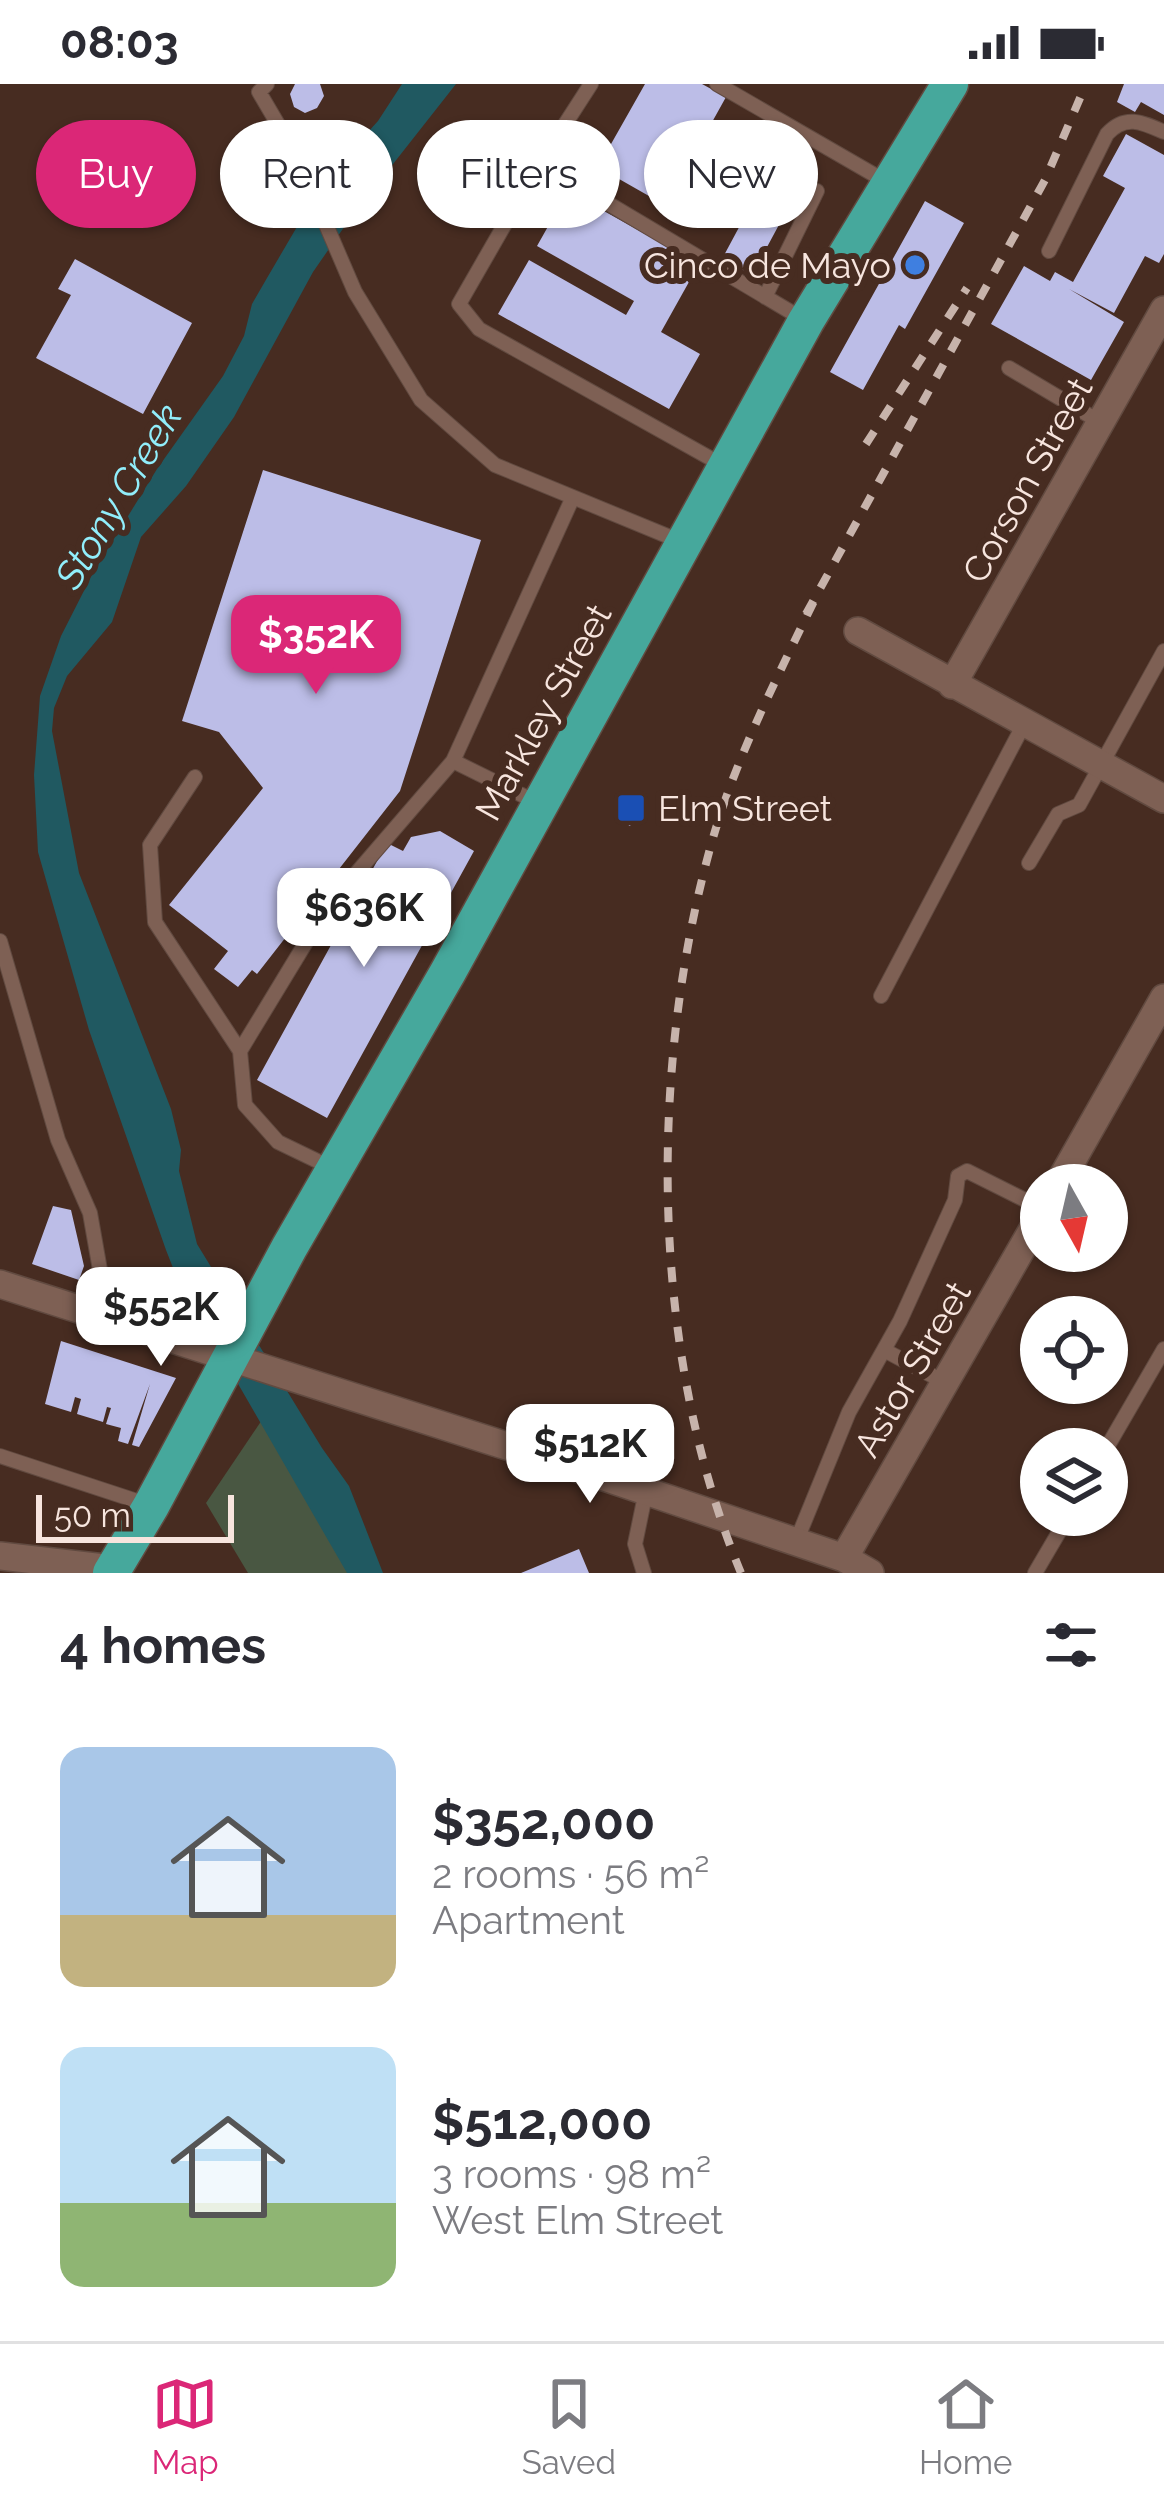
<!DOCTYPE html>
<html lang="en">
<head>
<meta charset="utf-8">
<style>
  body { margin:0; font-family:Raleway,sans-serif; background:#f7f7f7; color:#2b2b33; height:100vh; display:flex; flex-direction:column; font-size:45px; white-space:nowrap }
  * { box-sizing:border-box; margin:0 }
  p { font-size:39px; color:#7c7c81 }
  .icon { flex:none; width:66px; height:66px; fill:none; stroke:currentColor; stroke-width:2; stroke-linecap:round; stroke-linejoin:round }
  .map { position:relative; height:1489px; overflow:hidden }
  .sheet { display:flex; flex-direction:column; background:#fff; flex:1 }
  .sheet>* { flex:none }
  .guide { position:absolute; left:36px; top:36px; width:1092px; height:108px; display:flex; gap:24px }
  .needle { width:78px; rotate:172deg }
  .tools { position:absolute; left:1020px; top:1080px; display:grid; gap:24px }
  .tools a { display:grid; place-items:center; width:108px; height:108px; border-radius:50%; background:#fff; box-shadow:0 3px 9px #0004; font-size:60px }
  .scale { position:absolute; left:36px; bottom:30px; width:198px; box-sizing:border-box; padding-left:12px; border:6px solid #f7e5de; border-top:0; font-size:33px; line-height:42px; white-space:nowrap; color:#f7e5de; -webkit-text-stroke:9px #472c21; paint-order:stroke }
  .price { position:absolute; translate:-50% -102px; padding:0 27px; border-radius:24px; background:#fff; color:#222; font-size:39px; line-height:78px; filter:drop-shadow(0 3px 6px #0008) }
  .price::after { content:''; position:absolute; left:50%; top:72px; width:36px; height:27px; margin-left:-18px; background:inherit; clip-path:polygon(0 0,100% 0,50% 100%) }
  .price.on { background:#db2777; color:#fff }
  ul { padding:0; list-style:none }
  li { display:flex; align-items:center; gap:36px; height:300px; padding:0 60px }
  li span { display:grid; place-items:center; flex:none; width:336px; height:240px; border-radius:24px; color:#555 }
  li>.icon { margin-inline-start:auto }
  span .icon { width:144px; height:144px; fill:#fffc; stroke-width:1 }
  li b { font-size:51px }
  h2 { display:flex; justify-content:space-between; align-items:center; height:144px; padding:0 60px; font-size:51px }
  .pill { padding:0 42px; border-radius:54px; background:#fff; box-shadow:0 3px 9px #0004; font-size:42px; line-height:108px }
  .pill.on { background:#db2777; color:#fff }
  .status { display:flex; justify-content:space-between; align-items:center; height:84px; padding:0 60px; background:#fff; direction:ltr }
  .status svg { height:33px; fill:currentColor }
  .tabs { display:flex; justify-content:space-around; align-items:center; height:168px; border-top:3px solid #e1e1e2; background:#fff; font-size:33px; color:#7c7c81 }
  .tabs a { display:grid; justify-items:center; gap:6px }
  .tabs .on { color:#db2777 }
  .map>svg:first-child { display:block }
  .green { fill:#495742 }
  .water { fill:#205961 }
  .building { fill:#bcbde7 }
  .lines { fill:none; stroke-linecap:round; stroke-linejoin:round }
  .lane-casing { stroke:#614a40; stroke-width:16 }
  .street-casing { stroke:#614a40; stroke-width:30 }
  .highway-casing { stroke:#614a40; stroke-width:39 }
  .lane { stroke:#7e6054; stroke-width:14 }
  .street { stroke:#7e6054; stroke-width:27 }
  .highway { stroke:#46a89c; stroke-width:36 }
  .rail { stroke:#c7b3ab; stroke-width:8; stroke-dasharray:15 15; stroke-linecap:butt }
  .shop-dot { fill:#3f7fe0; stroke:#472c21; stroke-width:4.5 }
  .transit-dot { fill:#1a4fb4; stroke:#472c21; stroke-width:4.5 }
  .labels { text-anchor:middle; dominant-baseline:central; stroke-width:12; stroke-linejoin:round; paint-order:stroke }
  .poi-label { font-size:36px; fill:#f7e5de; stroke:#472c21; text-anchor:end }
  .street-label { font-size:36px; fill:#f7e5de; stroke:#472c21 }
  .water-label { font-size:39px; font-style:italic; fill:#91eefb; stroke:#472c21 }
</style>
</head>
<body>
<div class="status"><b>08:03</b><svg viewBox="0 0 49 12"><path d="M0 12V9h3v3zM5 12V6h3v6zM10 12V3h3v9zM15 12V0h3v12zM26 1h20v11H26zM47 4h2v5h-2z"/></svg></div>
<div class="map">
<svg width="1164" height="1489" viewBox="0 0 1164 1489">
  <rect width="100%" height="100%" fill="#472c21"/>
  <path class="green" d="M 266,1330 L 349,1489 L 248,1489 L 206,1419 Z"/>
  <path class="water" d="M 402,0 L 456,0 L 349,136 L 313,188 L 234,333 L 186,402 L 141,453 L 112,538 L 67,592 L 54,624 L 52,647 L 79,789 L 171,1025 L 181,1066 L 179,1087 L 197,1160 L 322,1364 L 349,1402 L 383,1489 L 347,1489 L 177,1194 L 166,1166 L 89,946 L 38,768 L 34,691 L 40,612 L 61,552 L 93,489 L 157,385 L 223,292 L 244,252 L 252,220 L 267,194 L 325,95 L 378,37 Z"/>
  <path class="building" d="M 295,0 L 320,0 L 324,12 L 317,24 L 305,29 L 294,23 L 290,10 Z
    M 645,0 L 702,0 L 726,13 L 696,67 L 687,62 L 656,116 L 598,83 Z
    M 1124,0 L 1164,0 L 1164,31 L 1141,18 L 1135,28 L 1117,18 Z
    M 1126,50 L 1164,71 L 1164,170 L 1159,179 L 1145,172 L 1114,229 L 1069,205 L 1124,238 L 1091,296 L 991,240 L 1024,182 L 1050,197 L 1055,188 L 1073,198 L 1125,104 L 1103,92 Z
    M 568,107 L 699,180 L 661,248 L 700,270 L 669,325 L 498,230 L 529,176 L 626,231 L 634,217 L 537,162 Z
    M 925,117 L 964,139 L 905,245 L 899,241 L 863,306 L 830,288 Z
    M 751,121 L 781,137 L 752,191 L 722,175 Z
    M 75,175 L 192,239 L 143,330 L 36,274 L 71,211 L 58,205 Z
    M 263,386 L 481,456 L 400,707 L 257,890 L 252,886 L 238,903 L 214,885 L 228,867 L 169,821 L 263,704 L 219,648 L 182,637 Z
    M 629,707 L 645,716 L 630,742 L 615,733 Z
    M 440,747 L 474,767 L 327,1034 L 257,996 L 387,759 L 403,767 L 411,753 Z
    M 53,1122 L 71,1126 L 84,1182 L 79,1196 L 32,1180 Z
    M 61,1257 L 176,1294 L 139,1363 L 132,1361 L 150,1300 L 128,1360 L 118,1357 L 121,1344 L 106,1340 L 111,1324 L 107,1323 L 103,1338 L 77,1330 L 81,1315 L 75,1313 L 71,1328 L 45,1320 Z
    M 579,1465 L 589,1489 L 521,1489 Z"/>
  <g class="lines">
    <g class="lane-casing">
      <path id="lane" d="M 267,0 L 259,8 L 296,71 L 355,208 L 421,316 L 495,381 L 682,458
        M 717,0 L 885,97
        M 540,79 L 591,0
        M 1049,167 L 1107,50 C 1125,30 1142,38 1164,48
        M 765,213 L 817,107
        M 1009,284 L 1100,338
        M 726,383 L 479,245 L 459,220 L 540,79 L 806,237
        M 453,677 L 540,720
        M 195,693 L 150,761 L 155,838 L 240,967
        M 1029,779 L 1058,730 L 1079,721 L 1164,567
        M 0,857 L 58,1056 L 90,1129 L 109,1237
        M 881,912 L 1024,640
        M 334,1085 L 278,1058 L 245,1021 L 240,967 L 328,822 L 453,677 L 573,413
        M 884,1266 L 946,1299
        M 1106,1365 L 1164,1265
        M 0,1372 L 146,1420
        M 796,1458 L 849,1328 L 900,1237 L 955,1116 L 958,1092 L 967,1087 L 1041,1124
        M 644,1489 L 635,1460 L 646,1407
        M 1035,1489 L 1069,1431"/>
    </g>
    <g class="street-casing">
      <path id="street" d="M 858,547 L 1164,715
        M 952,601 L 1164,226
        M 1058,1101 L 1164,914
        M 0,1200 L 610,1395 L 844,1474 L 870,1489
        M 0,1472 L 113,1485
        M 844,1474 L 1041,1131"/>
    </g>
    <g class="highway-casing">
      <path id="highway" d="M 111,1489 L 151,1422 L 289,1164 L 448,888 L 806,237 L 950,0"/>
    </g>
    <use href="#lane" class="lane"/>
    <use href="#street" class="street"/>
    <use href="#highway" class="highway"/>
    <path class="rail" d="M 866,360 L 967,204
      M 806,530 L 1045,96 L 1086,0
      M 741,1489 C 650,1270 648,987 711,761 C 735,675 776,596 814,517"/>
  </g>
  <circle class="shop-dot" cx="915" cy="181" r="12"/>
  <rect class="transit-dot" x="616" y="709" width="30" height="30" rx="6"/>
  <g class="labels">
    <g class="poi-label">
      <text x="891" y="181">Cinco de Mayo</text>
      <text x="658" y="724" text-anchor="start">Elm Street</text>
    </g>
    <g class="street-label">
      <text transform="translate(1027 396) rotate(-61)">Corson Street</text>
      <text transform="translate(543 628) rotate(-61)">Markley Street</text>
      <text transform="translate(912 1285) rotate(-60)">Astor Street</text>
    </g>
    <g class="water-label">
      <text transform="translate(118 412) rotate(-59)">Stony Creek</text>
    </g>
  </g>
</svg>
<div class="tools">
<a><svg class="needle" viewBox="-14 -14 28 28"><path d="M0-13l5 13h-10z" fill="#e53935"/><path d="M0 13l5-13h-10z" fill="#7c7c81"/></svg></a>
<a><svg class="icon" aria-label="locate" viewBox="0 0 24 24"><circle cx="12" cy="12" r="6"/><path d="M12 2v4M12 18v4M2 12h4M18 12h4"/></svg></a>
<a><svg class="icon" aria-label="layers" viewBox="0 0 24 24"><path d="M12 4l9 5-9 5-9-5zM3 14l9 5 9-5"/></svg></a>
</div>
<div class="scale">50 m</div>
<b class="price on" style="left:316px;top:613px">$352K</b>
<b class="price" style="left:364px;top:886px">$636K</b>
<b class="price" style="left:161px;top:1285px">$552K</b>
<b class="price" style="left:590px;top:1422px">$512K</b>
<div class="guide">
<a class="pill on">Buy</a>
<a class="pill">Rent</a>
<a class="pill">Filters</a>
<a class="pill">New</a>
</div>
</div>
<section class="sheet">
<h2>4 homes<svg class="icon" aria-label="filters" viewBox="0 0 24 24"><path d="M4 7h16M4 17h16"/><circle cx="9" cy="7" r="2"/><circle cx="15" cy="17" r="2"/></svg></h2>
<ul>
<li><span style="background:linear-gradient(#a9c7e8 70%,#c2b280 0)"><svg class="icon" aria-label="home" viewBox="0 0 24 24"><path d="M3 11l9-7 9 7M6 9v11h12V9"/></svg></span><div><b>$352,000</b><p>2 rooms · 56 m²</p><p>Apartment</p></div></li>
<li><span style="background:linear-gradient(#bfe0f5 65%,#8fb573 0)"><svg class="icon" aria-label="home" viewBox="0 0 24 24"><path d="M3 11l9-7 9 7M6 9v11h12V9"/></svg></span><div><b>$512,000</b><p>3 rooms · 98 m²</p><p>West Elm Street</p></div></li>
</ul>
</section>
<nav class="tabs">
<a class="on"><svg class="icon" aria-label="map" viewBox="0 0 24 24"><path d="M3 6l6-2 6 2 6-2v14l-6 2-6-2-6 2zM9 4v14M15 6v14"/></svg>Map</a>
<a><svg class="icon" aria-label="saved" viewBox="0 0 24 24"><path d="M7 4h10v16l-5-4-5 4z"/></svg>Saved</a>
<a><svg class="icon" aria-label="home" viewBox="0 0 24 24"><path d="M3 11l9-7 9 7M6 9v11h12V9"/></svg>Home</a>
</nav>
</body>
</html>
